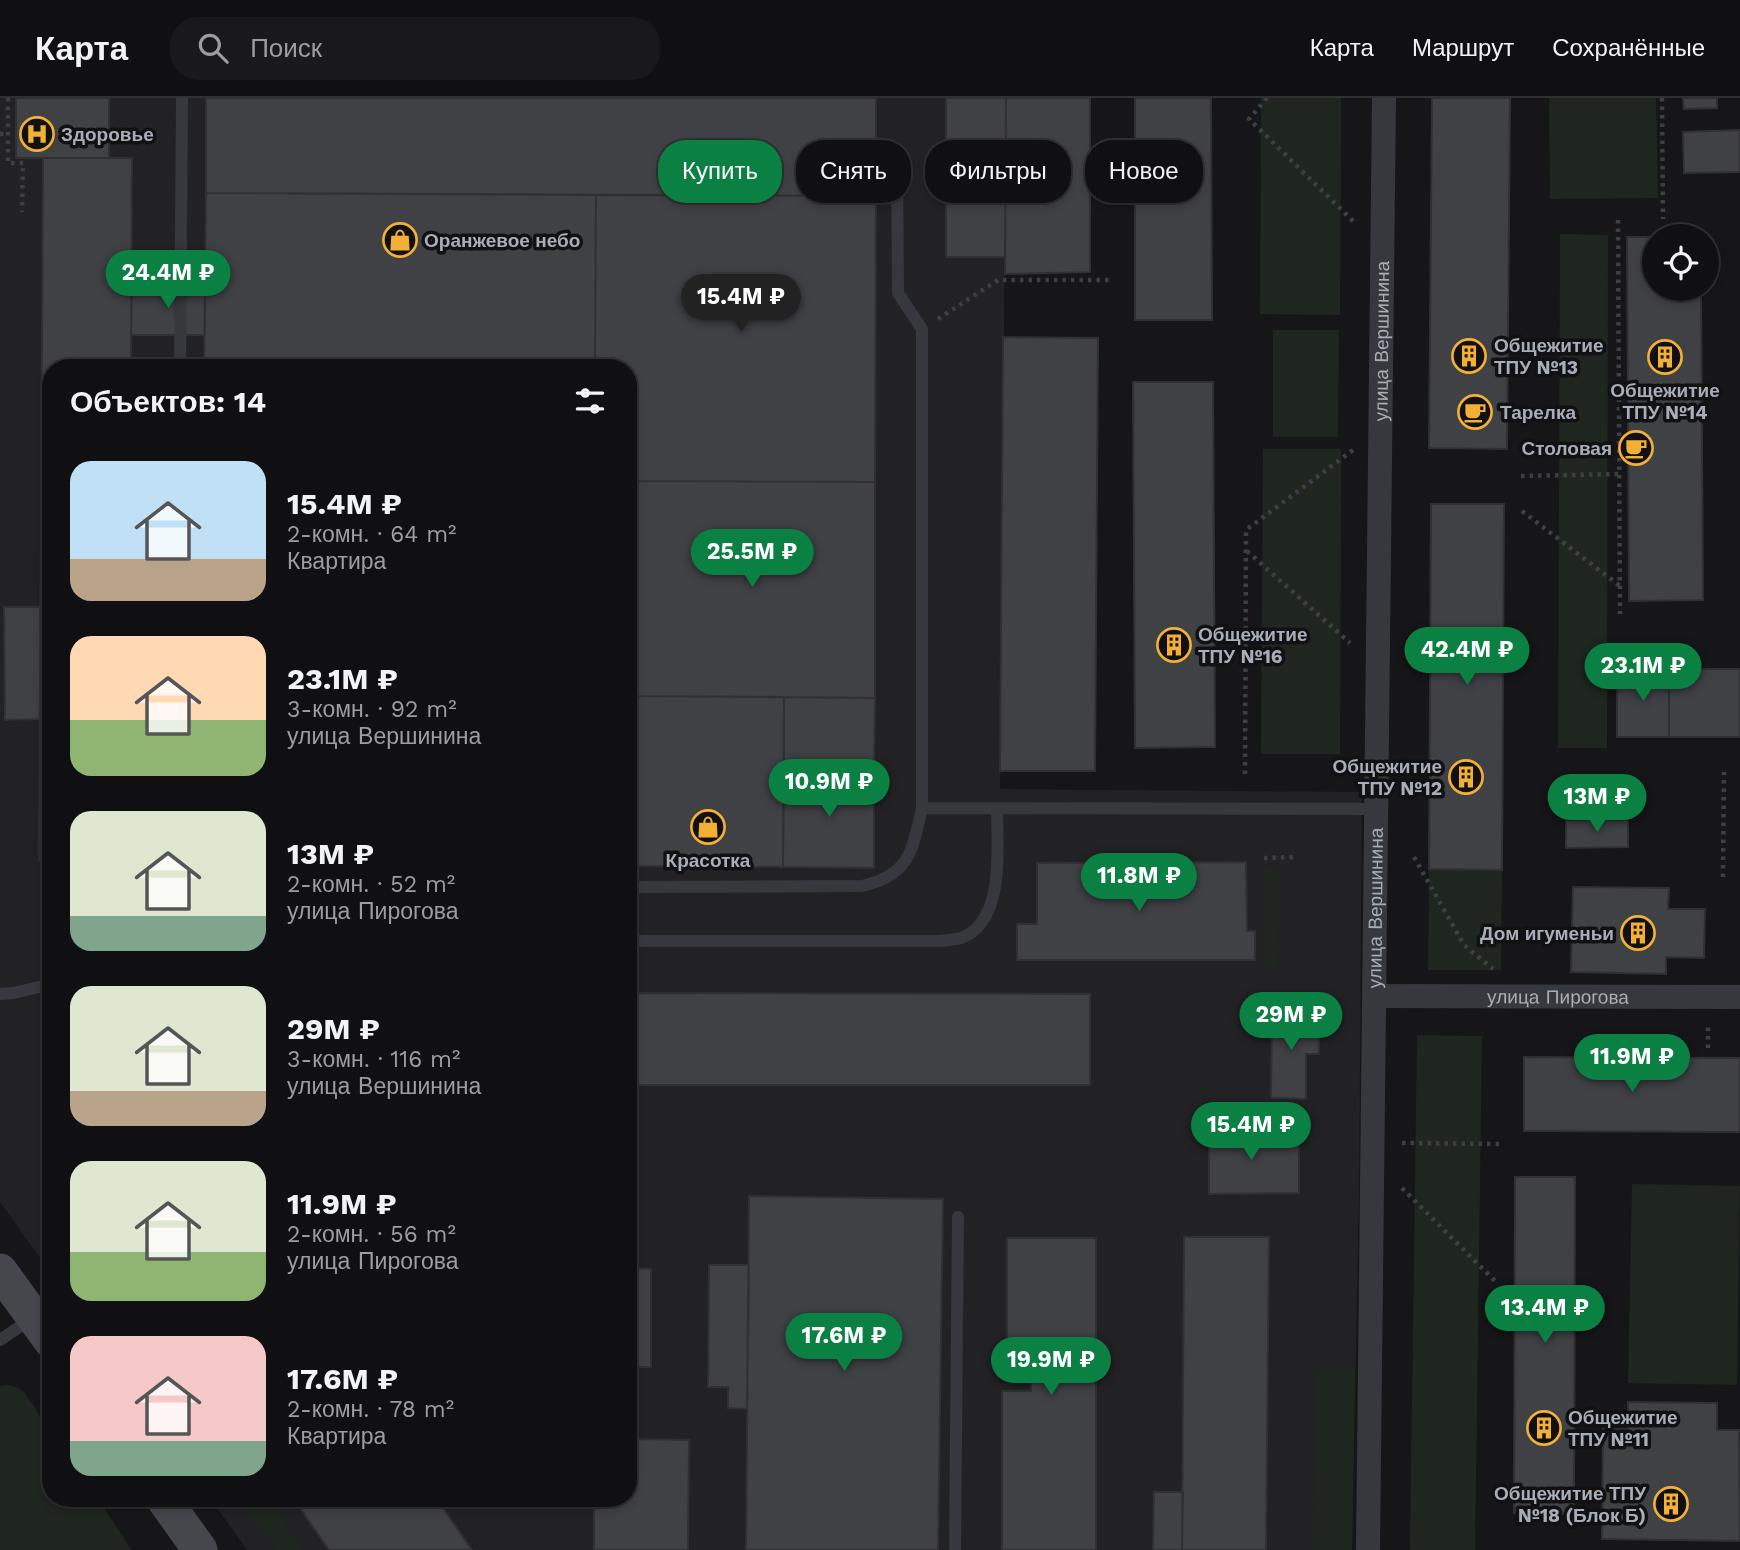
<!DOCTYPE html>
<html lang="ru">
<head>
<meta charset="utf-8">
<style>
  body { margin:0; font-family:"Work Sans",sans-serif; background:#19191b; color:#f1f3f6; height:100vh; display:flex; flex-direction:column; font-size:26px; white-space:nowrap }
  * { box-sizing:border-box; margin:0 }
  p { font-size:23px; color:#9c9d9f }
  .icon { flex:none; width:38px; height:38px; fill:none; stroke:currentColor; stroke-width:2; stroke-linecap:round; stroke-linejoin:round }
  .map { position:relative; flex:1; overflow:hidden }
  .side { position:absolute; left:42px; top:261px; width:595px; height:1148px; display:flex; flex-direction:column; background:#101012; border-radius:28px; box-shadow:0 4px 10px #0003,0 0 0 2px #303032 }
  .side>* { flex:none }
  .top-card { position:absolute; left:658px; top:42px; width:665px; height:63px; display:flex; gap:14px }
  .tools { position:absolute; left:1642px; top:126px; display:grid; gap:14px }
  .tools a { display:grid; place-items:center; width:77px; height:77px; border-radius:50%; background:#101012; box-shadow:0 4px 10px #0003,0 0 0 2px #303032; font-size:35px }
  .price { position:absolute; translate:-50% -60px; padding:0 16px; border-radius:24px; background:#0b8043; color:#fff; font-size:23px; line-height:46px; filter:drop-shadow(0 2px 4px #0008) }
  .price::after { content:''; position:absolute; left:50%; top:42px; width:21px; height:16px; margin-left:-10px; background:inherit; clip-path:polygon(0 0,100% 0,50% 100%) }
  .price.current { background:#222; color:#fff }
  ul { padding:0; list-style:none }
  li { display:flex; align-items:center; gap:21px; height:175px; padding:0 28px }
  li span { display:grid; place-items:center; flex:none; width:196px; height:140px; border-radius:21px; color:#555 }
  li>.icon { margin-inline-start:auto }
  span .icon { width:84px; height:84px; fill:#fffc; stroke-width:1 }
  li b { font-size:30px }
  h2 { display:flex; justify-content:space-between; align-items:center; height:84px; padding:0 28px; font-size:30px }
  .pill { padding:0 24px; border-radius:28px; background:#101012; box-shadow:0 4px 10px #0003,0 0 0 2px #303032; font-size:24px; line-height:63px }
  .pill.current { background:#0b8043; color:#fff }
  header { display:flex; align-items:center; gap:42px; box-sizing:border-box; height:98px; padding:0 35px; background:#101012; border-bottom:2px solid #303032 }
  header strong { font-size:33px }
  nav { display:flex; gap:38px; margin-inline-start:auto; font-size:24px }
  .search { width:490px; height:63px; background:#19191b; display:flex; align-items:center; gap:18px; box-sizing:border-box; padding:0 24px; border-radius:28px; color:#9c9d9f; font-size:26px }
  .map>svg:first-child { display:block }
  .built { fill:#222225 }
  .green { fill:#1e261f }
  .building { fill:#404145; stroke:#303034; stroke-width:2 }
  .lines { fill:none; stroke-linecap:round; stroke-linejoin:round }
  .path { stroke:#3d3f44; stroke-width:4.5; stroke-dasharray:3.5 5; stroke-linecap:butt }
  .service { stroke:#37383d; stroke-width:12 }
  .minor { stroke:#37383d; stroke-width:24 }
  .secondary { stroke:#45474d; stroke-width:35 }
  .labels { text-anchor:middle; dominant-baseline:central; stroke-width:7; stroke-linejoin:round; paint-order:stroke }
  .poi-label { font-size:19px; font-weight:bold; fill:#a8adb8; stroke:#111113; text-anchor:start }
  .street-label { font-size:19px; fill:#a8adb8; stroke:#111113 }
</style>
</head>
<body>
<header>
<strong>Карта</strong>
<div class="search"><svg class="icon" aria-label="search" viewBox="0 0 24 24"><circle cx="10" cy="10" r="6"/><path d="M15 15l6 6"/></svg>Поиск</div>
<nav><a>Карта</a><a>Маршрут</a><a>Сохранённые</a></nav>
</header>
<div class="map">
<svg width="1740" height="1452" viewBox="0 0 1740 1452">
  <rect width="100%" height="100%" fill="#161618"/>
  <path class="built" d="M 0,0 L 1006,0 L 1000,691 L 1362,694 L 1359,1095 L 1352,1452 L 472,1452 L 436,1400 L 628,1400 L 628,270 L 51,270 L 51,1175 L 0,1104 Z
    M 210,1400 L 293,1400 L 329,1452 L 247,1452 Z"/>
  <path class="green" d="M 1261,0 L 1341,0 L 1340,217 L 1260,216 Z
    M 1549,0 L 1656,0 L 1658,100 L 1550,101 Z
    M 1560,136 L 1608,137 L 1607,650 L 1558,650 Z
    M 1273,232 L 1339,232 L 1338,339 L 1273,339 Z
    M 1263,351 L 1341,351 L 1340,656 L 1261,656 Z
    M 1263,770 L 1279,770 L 1278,871 L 1263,871 Z
    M 1429,771 L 1502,772 L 1501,872 L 1428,872 Z
    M 1417,937 L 1482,938 L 1475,1452 L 1410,1452 Z
    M 1632,1086 L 1740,1088 L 1737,1287 L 1628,1285 Z
    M 1316,1272 L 1355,1272 L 1352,1452 L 1313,1452 Z
    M 6,1287 L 16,1289 L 24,1294 L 51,1333 L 51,1400 L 97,1400 L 132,1452 L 0,1452 L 0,1288 Z
    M 255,1400 L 268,1400 L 304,1452 L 275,1452 L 244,1408 Z"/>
  <path class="building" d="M 16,0 L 109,0 L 109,60 L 16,60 Z
    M 206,0 L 876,0 L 876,98 L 206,95 Z
    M 946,0 L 1006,0 L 1005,159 L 946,159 Z
    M 1006,0 L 1090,0 L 1090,174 L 1005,176 Z
    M 1135,0 L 1211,0 L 1212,222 L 1135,222 Z
    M 1432,0 L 1510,0 L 1507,351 L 1429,350 Z
    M 1683,0 L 1717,0 L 1717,10 L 1684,11 Z
    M 1740,32 L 1740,74 L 1684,75 L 1683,34 Z
    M 43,60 L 132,60 L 131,270 L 51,270 L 51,762 L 39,762 Z
    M 206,95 L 596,97 L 595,270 L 204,270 Z
    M 596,97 L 876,98 L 875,384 L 628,383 L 628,270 L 595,270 Z
    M 1627,139 L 1654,139 L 1654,191 L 1701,191 L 1703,502 L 1629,503 Z
    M 132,186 L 205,186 L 205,237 L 131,237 Z
    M 1003,239 L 1098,240 L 1095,673 L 1000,673 Z
    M 1133,284 L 1213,284 L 1215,649 L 1135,650 Z
    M 628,383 L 875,384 L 875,600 L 628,598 Z
    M 1431,406 L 1504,406 L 1502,772 L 1429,771 Z
    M 4,509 L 40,509 L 41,621 L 5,622 Z
    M 1617,571 L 1669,571 L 1669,639 L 1617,639 Z
    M 1669,571 L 1740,571 L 1740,639 L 1669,639 Z
    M 628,598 L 784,599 L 783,769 L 628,768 Z
    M 784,599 L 875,600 L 874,672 L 784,671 Z
    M 784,671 L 874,672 L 874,770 L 783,769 Z
    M 1566,722 L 1628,722 L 1628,749 L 1566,750 Z
    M 1246,764 L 1247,833 L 1255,833 L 1255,862 L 1017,862 L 1017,826 L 1037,826 L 1037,765 Z
    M 1573,789 L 1669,790 L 1668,811 L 1705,811 L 1704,860 L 1666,859 L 1666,876 L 1571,874 Z
    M 628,895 L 1090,896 L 1090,987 L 628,987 Z
    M 1272,911 L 1306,911 L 1306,926 L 1319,926 L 1319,956 L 1306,956 L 1306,1001 L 1271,1000 Z
    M 1524,959 L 1740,960 L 1740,1034 L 1524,1033 Z
    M 1209,1026 L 1256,1026 L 1256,1044 L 1299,1043 L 1299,1095 L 1209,1096 Z
    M 1515,1079 L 1575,1079 L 1574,1416 L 1514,1415 Z
    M 749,1098 L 943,1101 L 938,1452 L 746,1452 Z
    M 1184,1139 L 1269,1139 L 1266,1452 L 1182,1452 Z
    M 1007,1140 L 1096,1140 L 1096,1452 L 1002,1452 L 1002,1293 L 1031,1293 L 1031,1264 L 1007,1264 Z
    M 709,1167 L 749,1167 L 747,1311 L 728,1310 L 728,1289 L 708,1289 Z
    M 628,1170 L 651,1171 L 651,1269 L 628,1269 Z
    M 1628,1304 L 1717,1305 L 1717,1332 L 1739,1332 L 1740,1443 L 1602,1441 L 1603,1331 L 1628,1331 Z
    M 628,1341 L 689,1342 L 688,1452 L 594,1452 L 594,1400 L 628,1400 Z
    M 1154,1394 L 1183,1394 L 1182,1452 L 1153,1452 Z
    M 293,1400 L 436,1400 L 472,1452 L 329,1452 Z"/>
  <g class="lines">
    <path class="path" d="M 8,0 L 8,65 L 23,65 L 22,114
      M 1267,0 L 1249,21 L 1356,126
      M 1662,0 L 1663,121
      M 0,36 L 8,36
      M 1618,122 L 1620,516
      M 938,221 L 998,182 L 1111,182
      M 1521,378 L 1619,376
      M 1522,413 L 1620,488
      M 1247,453 L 1350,545
      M 1245,676 L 1246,432 L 1353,352
      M 1414,759 L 1464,847 L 1493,871
      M 1264,760 L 1295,759
      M 1723,779 L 1724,674
      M 1708,950 L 1708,927
      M 1402,1045 L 1500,1046
      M 1402,1090 L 1497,1185"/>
    <path class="service" d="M 180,270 L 182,0
      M 922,710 L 1374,711
      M 628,789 L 862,788 C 910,777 912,753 922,710 L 922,231 L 898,195 L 897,53
      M 628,843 L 939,843 C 946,842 954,842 961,840 C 1006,824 997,747 997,710
      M 0,896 L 14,895 L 51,886
      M 0,1242 L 31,1221
      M 955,1452 L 958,1119"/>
    <g class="minor">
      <path id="s1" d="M 1376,898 L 1740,899"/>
      <path id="s2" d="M 1368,1452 L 1384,0"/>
    </g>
    <path class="secondary" d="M 0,1173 L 51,1243
      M 163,1400 L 200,1452"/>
  </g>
  <defs>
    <g id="hospital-ring" transform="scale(1.75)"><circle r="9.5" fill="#111113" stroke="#f2b134" stroke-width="1.5"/><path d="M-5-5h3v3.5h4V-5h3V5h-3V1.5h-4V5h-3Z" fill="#f2b134"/></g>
    <g id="shop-ring" transform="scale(1.75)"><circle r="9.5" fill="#111113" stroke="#f2b134" stroke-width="1.5"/><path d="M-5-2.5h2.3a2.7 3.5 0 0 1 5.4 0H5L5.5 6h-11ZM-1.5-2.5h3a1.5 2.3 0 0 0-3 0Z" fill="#f2b134"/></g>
    <g id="building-ring" transform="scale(1.75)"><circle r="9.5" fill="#111113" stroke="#f2b134" stroke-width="1.5"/><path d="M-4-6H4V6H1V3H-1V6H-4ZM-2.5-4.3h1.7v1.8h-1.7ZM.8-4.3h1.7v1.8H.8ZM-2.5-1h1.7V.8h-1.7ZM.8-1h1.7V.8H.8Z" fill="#f2b134"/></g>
    <g id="cafe-ring" transform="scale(1.75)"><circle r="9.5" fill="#111113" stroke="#f2b134" stroke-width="1.5"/><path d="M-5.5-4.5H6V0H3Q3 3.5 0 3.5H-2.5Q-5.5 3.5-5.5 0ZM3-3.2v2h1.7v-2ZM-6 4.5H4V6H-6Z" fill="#f2b134"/></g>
  </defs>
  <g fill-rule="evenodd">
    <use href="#hospital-ring" x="37" y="36"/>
    <use href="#shop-ring" x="400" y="142"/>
    <use href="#building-ring" x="1469" y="258"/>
    <use href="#building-ring" x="1665" y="259"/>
    <use href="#cafe-ring" x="1475" y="314"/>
    <use href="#cafe-ring" x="1636" y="350"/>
    <use href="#building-ring" x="1174" y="547"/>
    <use href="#building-ring" x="1466" y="679"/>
    <use href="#shop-ring" x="708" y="729"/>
    <use href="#building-ring" x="1638" y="835"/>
    <use href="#building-ring" x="1544" y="1330"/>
    <use href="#building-ring" x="1671" y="1406"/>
  </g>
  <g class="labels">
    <g class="poi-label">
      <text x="61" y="36">Здоровье</text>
      <text x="424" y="142">Оранжевое небо</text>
      <text x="1494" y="247">Общежитие<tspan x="1494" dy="22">ТПУ №13</tspan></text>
      <text x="1665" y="292" text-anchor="middle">Общежитие<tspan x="1665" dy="22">ТПУ №14</tspan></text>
      <text x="1500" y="314">Тарелка</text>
      <text x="1612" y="350" text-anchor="end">Столовая</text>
      <text x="1198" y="536">Общежитие<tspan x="1198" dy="22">ТПУ №16</tspan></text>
      <text x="1442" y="668" text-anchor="end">Общежитие<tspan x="1442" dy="22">ТПУ №12</tspan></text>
      <text x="708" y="762" text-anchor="middle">Красотка</text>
      <text x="1614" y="835" text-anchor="end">Дом игуменьи</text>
      <text x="1568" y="1319">Общежитие<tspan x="1568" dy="22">ТПУ №11</tspan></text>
      <text x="1646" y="1395" text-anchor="end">Общежитие ТПУ<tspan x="1646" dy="22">№18 (Блок Б)</tspan></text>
    </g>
    <g class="street-label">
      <text stroke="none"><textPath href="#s2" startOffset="1209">улица Вершинина</textPath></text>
      <text stroke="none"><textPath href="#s2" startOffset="642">улица Вершинина</textPath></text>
      <text stroke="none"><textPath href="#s1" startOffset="182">улица Пирогова</textPath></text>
    </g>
  </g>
</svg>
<div class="tools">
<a><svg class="icon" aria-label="locate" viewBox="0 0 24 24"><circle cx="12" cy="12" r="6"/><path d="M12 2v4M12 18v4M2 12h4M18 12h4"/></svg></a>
</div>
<b class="price" style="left:168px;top:212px">24.4M ₽</b>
<b class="price current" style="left:741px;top:236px">15.4M ₽</b>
<b class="price" style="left:752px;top:491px">25.5M ₽</b>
<b class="price" style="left:1467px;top:589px">42.4M ₽</b>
<b class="price" style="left:1643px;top:605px">23.1M ₽</b>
<b class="price" style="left:829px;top:721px">10.9M ₽</b>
<b class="price" style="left:1597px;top:736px">13M ₽</b>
<b class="price" style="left:1139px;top:815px">11.8M ₽</b>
<b class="price" style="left:1291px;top:954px">29M ₽</b>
<b class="price" style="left:1632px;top:996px">11.9M ₽</b>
<b class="price" style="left:1251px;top:1064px">15.4M ₽</b>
<b class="price" style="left:1545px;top:1247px">13.4M ₽</b>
<b class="price" style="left:844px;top:1275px">17.6M ₽</b>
<b class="price" style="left:1051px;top:1299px">19.9M ₽</b>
<div class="top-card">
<a class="pill current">Купить</a>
<a class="pill">Снять</a>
<a class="pill">Фильтры</a>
<a class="pill">Новое</a>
</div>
<section class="side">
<h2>Объектов: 14<svg class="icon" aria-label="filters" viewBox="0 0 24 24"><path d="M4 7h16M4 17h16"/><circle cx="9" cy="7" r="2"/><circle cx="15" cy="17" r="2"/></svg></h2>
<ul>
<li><span style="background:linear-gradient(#bfe0f5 70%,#b9a48a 0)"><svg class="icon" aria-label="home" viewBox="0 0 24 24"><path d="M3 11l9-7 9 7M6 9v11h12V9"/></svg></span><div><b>15.4M ₽</b><p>2-комн. · 64 m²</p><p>Квартира</p></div></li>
<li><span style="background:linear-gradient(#ffd9b3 60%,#8fb573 0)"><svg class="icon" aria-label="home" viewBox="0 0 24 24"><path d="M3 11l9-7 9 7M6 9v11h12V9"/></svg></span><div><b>23.1M ₽</b><p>3-комн. · 92 m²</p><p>улица Вершинина</p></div></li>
<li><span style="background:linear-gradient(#dfe7d0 75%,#7fa58c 0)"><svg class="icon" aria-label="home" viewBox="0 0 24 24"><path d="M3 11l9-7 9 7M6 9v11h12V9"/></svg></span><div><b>13M ₽</b><p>2-комн. · 52 m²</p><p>улица Пирогова</p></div></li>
<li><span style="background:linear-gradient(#dfe7d0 75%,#b9a48a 0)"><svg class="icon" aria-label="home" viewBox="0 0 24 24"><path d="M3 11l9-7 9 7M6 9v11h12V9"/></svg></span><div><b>29M ₽</b><p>3-комн. · 116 m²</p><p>улица Вершинина</p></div></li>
<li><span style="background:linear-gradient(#dfe7d0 65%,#8fb573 0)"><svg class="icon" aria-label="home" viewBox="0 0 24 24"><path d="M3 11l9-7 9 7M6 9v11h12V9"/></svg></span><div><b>11.9M ₽</b><p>2-комн. · 56 m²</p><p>улица Пирогова</p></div></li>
<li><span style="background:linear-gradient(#f6c9c9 75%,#7fa58c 0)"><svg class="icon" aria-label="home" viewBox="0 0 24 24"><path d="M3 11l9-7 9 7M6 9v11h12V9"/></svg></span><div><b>17.6M ₽</b><p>2-комн. · 78 m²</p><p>Квартира</p></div></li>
</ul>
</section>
</div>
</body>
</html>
